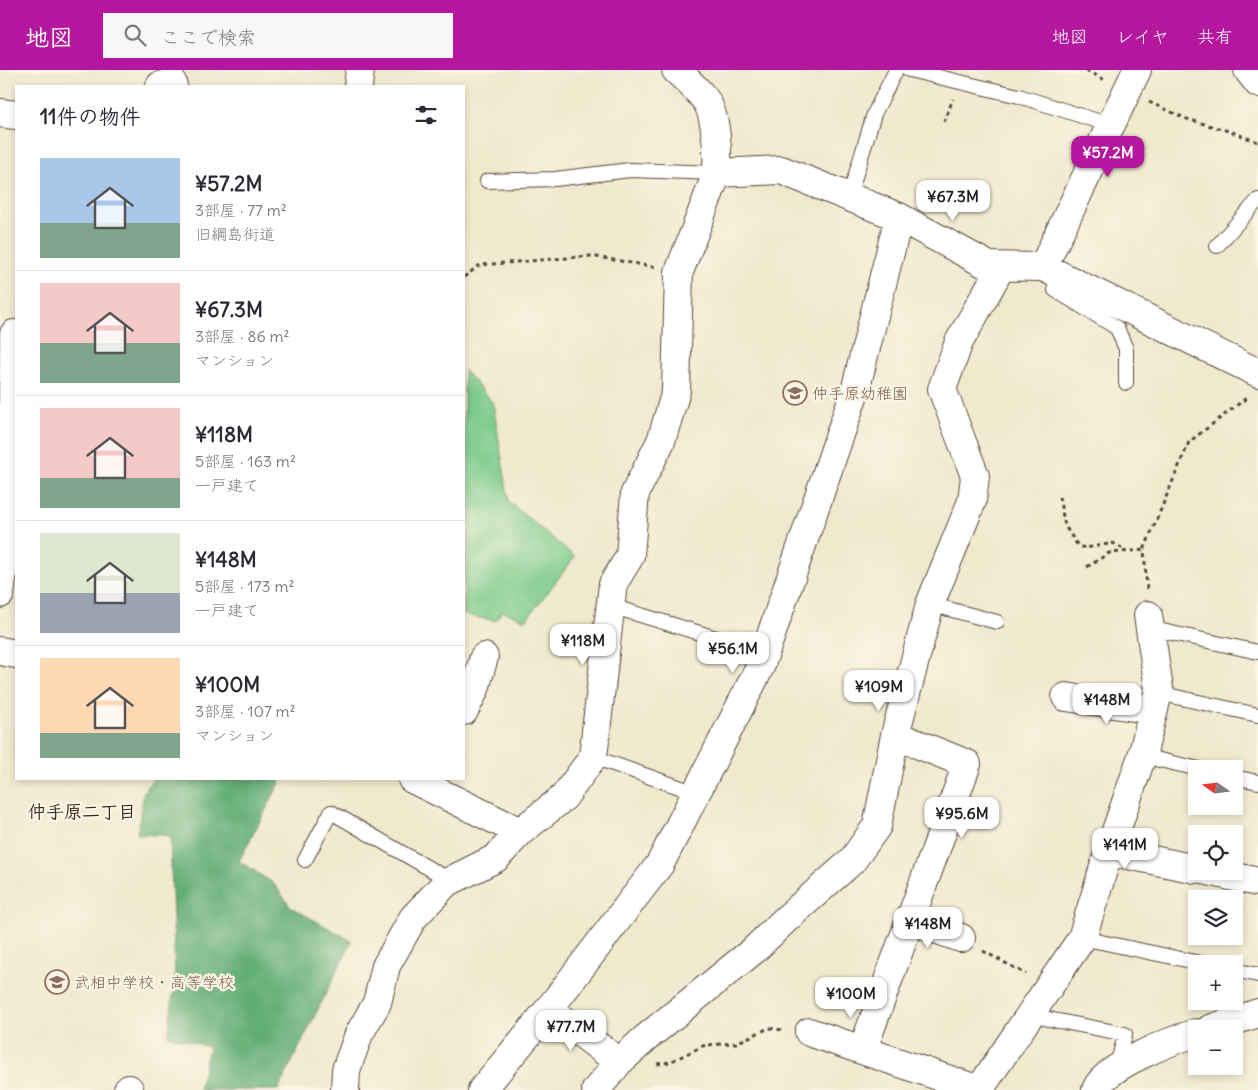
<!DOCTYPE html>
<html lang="ja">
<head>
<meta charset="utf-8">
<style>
  body { margin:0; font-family:Delius,"Klee One",sans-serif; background:#f7f7f7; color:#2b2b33; height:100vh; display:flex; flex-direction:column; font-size:19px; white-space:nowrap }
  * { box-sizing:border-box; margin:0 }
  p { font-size:16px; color:#7c7c81 }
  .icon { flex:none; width:28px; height:28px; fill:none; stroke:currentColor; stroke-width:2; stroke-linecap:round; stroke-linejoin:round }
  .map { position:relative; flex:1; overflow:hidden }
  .side { position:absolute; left:15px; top:15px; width:450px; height:695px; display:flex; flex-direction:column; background:#fff; border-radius:0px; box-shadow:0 2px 8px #0003 }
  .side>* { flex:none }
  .needle { width:32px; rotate:284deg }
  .controls { position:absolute; left:1188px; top:690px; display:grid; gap:10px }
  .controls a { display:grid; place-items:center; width:55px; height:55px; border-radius:0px; background:#fff; box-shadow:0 2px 8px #0003; font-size:25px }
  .price { position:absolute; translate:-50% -42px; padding:0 11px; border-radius:10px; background:#fff; color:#222; font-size:16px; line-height:32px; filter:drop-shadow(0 1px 2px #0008) }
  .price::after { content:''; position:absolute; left:50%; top:30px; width:15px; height:11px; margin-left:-8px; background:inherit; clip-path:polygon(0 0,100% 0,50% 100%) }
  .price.selected { background:#b5179e; color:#fff }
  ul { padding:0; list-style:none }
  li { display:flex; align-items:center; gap:15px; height:125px; padding:0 25px }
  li+li { border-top:1px solid #e1e1e2 }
  li span { display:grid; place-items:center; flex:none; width:140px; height:100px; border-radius:0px; color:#555 }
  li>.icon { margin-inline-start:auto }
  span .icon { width:60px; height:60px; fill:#fffc; stroke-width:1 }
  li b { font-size:21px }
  h2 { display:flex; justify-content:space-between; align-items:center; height:60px; padding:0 25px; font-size:21px }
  header { display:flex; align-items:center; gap:30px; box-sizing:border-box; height:70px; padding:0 25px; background:#b5179e; color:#fff }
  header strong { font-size:24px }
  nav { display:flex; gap:28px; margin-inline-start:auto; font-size:18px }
  .search { width:350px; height:45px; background:#f7f7f7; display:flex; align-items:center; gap:12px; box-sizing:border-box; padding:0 18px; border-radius:0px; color:#7c7c81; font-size:19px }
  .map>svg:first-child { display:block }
  .green { fill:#79c98a; stroke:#5a7a54 }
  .forest { fill:#62ad76; stroke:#4e6c4a }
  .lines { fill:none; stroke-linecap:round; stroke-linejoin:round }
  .service-casing { stroke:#564738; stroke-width:16 }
  .minor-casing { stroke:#564738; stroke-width:30 }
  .path { stroke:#564738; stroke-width:3; stroke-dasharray:4 4; stroke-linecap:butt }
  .service { stroke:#fff; stroke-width:14 }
  .minor { stroke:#fff; stroke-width:28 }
  .labels { text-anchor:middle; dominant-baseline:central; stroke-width:4.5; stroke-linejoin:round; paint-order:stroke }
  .education-label { font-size:16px; fill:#785e54; stroke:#fcf5e5; text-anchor:start }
  .neighbourhood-label { font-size:18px; font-weight:bold; fill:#3b2a1e; stroke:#fcf5e5 }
</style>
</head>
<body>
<header>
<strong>地図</strong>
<div class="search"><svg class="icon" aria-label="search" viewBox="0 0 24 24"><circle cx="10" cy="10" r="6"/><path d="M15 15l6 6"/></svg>ここで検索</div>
<nav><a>地図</a><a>レイヤ</a><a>共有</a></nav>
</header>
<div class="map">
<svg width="1258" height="1020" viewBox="0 0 1258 1020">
  <rect width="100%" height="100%" fill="#fcf5e5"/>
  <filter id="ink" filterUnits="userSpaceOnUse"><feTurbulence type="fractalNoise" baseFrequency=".02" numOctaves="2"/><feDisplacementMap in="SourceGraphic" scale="10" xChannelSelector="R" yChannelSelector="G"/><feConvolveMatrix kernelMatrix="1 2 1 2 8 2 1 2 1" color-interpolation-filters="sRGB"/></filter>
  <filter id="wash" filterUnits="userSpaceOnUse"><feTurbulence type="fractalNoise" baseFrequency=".0096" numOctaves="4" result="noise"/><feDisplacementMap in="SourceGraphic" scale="20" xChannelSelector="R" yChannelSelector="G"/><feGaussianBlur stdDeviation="1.12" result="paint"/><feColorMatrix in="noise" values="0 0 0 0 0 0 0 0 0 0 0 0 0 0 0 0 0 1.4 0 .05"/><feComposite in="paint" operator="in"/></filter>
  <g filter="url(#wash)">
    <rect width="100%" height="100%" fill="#efe9cd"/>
    <path class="green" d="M 464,300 L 493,333 L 509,432 L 575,487 L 526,550 L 502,541 L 496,551 L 464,545 Z"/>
    <path class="forest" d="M 153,709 L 282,709 L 239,791 L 273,813 L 291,837 L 352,871 L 278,1020 L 199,1020 L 209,977 L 168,965 L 175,909 L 170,766 L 137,764 L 144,721 Z"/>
  </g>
  <g filter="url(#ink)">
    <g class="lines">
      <g class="service-casing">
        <path id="service" d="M 909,0 L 1019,26 L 1110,55
          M 487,111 L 555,109 L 630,100 L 717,103
          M 849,127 L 874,44 L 896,0
          M 1217,176 L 1258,130
          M 1055,203 L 1055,220 L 1117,258 L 1126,279 L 1126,313
          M 930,534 L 997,552
          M 611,536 L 765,583
          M 1149,558 L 1258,582
          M 1158,623 L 1258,645
          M 1142,686 L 1199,699
          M 593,687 L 696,723
          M 1234,707 L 1258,712
          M 305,790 L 331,742 L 451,811
          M 1082,868 L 1205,894
          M 1234,900 L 1258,905
          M 1028,945 L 1125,964 L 1117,997"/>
      </g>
      <g class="minor-casing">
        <path id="minor" d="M 676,0 C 686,9 696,18 704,28 C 717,44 718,83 717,103 L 781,100 L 899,147 L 989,196 L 1043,197 L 1258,303
          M 1248,0 L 1258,13
          M 160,16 L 172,12 L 173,16
          M 358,16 L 360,0
          M 0,43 L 16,45
          M 1043,197 L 1137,0
          M 0,524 L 11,441 L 14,264
          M 0,581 L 16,584
          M 1066,627 L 1154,640
          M 464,641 L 475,619 L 484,587
          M 412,709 L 520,762
          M 1109,781 L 1196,799
          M 1208,801 L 1258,812
          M 910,850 L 961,868
          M 549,939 L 619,992
          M 1210,959 L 1258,943
          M 809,962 L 979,1020
          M 863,979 L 967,694 L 895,665
          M 128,1020 L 129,1019
          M 345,1020 L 346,1000 L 359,964 L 377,933 L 386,896 L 413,848 L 446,813 L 496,788 L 520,762 L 564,727 L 593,687 L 613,514 L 630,486 L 635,423 L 661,371 L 676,321 L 679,202 L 717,103
          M 482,1020 L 549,939 L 660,794 L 760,597 L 855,321 L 899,147
          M 596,1020 L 619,992 L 647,967 L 754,880 L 786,849 L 852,791 L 877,756 L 895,665 L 930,534 L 972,431 L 975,406 L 942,319 L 959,272 L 1001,197
          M 979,1020 L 1082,868 L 1109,781 L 1142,686 L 1159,619 L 1148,545
          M 1096,1020 C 1102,997 1173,970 1196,963"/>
      </g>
      <path class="path" d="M 1086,0 L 1105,10
        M 1149,32 L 1187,49 L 1232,62 L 1258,72
        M 944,52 L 953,29
        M 464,207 L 480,195 L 591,186 L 655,197
        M 1059,427 L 1065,456 L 1078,476 L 1086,478 L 1113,473 L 1125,480
        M 1087,497 L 1109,483 L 1144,480
        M 1147,519 L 1144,480 L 1189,372 L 1249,326
        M 983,881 L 1026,904
        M 657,994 L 670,992 L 705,975 L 736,973 L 769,958 L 784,960"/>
      <use href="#service" class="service"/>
      <use href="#minor" class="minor"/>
    </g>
  </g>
  <defs>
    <g id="school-ring" transform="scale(1.25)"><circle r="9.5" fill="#fcf5e5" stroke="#8d6e63" stroke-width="1.5"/><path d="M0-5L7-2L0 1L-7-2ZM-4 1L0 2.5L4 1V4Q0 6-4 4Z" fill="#8d6e63"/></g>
  </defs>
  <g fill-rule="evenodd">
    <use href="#school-ring" x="795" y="323"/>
    <use href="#school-ring" x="57" y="912"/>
  </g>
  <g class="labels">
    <g class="education-label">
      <text x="812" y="323">仲手原幼稚園</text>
      <text x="74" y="912">武相中学校・高等学校</text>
    </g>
    <g class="neighbourhood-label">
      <text x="82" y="741">仲手原二丁目</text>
    </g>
  </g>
</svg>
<div class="controls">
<a><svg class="needle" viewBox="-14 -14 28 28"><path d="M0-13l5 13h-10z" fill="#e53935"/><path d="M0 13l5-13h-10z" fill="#7c7c81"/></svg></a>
<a><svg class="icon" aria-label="locate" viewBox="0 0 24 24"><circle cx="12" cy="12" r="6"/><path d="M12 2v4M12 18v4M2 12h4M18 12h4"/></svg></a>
<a><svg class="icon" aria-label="layers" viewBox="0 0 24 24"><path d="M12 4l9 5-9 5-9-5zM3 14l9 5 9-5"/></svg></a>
<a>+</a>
<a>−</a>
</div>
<b class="price selected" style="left:1108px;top:108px">¥57.2M</b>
<b class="price" style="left:953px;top:152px">¥67.3M</b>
<b class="price" style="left:583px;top:596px">¥118M</b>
<b class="price" style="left:733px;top:604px">¥56.1M</b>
<b class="price" style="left:879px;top:642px">¥109M</b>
<b class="price" style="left:1107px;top:655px">¥148M</b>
<b class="price" style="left:962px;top:769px">¥95.6M</b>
<b class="price" style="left:1125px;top:800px">¥141M</b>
<b class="price" style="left:928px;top:879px">¥148M</b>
<b class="price" style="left:851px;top:949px">¥100M</b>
<b class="price" style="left:571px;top:982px">¥77.7M</b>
<section class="side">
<h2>11件の物件<svg class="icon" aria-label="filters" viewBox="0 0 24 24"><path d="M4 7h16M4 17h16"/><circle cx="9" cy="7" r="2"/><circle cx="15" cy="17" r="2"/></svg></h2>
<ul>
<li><span style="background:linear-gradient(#a9c7e8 65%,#7fa58c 0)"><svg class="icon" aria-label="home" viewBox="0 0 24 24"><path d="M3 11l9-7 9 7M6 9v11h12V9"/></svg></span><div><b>¥57.2M</b><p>3部屋 · 77 m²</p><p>旧綱島街道</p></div></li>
<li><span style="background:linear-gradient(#f6c9c9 60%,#7fa58c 0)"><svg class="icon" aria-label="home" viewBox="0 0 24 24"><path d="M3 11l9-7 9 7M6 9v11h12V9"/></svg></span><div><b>¥67.3M</b><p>3部屋 · 86 m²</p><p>マンション</p></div></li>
<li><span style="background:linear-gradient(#f6c9c9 70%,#7fa58c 0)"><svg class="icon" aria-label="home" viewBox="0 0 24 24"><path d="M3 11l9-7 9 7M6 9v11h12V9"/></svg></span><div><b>¥118M</b><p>5部屋 · 163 m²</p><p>一戸建て</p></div></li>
<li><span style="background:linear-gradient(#dfe7d0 60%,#9aa5b1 0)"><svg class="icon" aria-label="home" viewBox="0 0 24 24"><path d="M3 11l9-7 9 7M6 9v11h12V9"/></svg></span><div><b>¥148M</b><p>5部屋 · 173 m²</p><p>一戸建て</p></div></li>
<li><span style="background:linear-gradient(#ffd9b3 75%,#7fa58c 0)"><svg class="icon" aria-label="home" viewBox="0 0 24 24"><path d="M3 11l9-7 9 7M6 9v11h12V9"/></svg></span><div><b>¥100M</b><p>3部屋 · 107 m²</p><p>マンション</p></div></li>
</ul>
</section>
</div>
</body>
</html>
